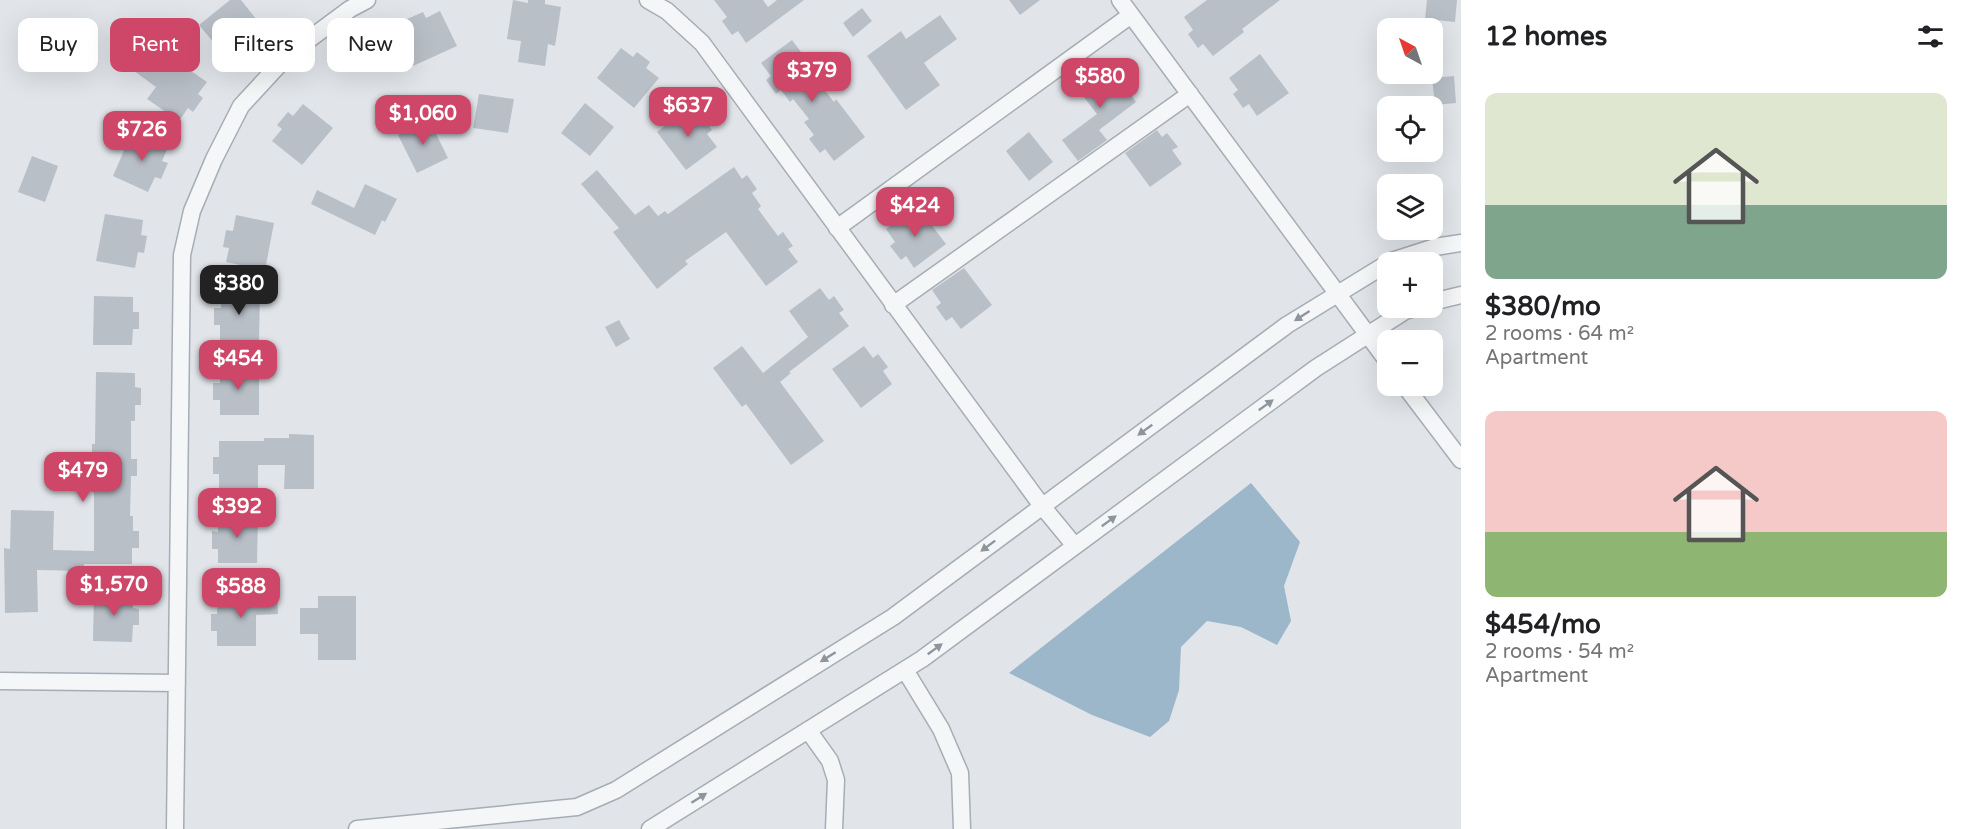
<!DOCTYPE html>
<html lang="en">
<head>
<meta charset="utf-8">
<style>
  body { margin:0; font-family:"Varela Round",sans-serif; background:#f6f6f6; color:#202124; height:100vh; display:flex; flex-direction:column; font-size:22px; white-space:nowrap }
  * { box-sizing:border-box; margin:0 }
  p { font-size:20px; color:#757577 }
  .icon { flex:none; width:33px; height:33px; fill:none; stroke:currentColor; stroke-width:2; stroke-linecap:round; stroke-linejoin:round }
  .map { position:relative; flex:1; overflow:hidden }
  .drawer { display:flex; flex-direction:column; background:#fff; width:510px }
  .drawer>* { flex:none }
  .top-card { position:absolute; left:18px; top:18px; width:570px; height:54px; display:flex; gap:12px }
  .needle { width:39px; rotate:320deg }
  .tools { position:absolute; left:1377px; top:18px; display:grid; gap:12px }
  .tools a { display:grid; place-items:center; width:66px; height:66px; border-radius:12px; background:#fff; box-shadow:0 6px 24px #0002; font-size:30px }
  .price { position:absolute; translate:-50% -51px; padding:0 14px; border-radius:12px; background:#cf4768; color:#fff; font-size:20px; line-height:39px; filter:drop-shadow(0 2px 3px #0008) }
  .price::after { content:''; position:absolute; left:50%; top:36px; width:18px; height:14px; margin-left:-9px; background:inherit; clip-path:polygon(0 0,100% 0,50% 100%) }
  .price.selected { background:#222; color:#fff }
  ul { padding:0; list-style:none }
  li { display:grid; align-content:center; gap:12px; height:318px; padding:0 24px }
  li span { display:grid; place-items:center; height:186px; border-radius:12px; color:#555 }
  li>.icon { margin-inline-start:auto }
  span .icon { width:108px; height:108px; fill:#fffc; stroke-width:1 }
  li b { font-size:26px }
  h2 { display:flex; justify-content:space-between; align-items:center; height:72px; padding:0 24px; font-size:26px }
  .pill { padding:0 21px; border-radius:12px; background:#fff; box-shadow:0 6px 24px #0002; font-size:21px; line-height:54px }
  .pill.selected { background:#cf4768; color:#fff }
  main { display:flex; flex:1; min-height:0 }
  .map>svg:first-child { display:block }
  .water { fill:#9cb7ca }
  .building { fill:#b8bfc7 }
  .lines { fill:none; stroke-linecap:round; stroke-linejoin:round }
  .minor-casing { stroke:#a6adb4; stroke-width:19 }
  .minor { stroke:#f4f6f8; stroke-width:16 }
  .oneway { fill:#8e969d }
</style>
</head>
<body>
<main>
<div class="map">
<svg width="1461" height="829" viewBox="0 0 1461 829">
  <rect width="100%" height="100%" fill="#e1e5ea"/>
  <path class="water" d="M 1251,483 L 1300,542 L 1284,586 L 1291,621 L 1277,645 L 1241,627 L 1207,621 L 1181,647 L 1179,690 L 1169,721 L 1150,737 L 1092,715 L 1009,673 Z"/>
  <path class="building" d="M 230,0 L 241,0 L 261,25 L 250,34 L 254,39 L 240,50 L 236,45 L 224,55 L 199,25 Z
    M 513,0 L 528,3 L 528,0 L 545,0 L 545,4 L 561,7 L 555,46 L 548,44 L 545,66 L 518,62 L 521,41 L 507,39 Z
    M 714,0 L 763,0 L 768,7 L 777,0 L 804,0 L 746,43 L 738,31 L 732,35 L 722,21 L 727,17 Z
    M 1009,0 L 1040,0 L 1020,15 Z
    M 1207,0 L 1280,0 L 1242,29 L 1244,32 L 1213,56 L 1203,44 L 1198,48 L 1188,34 L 1193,30 L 1184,17 Z
    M 1427,0 L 1457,0 L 1455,22 L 1425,19 Z
    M 862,8 L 872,21 L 853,37 L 843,23 Z
    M 440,11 L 457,46 L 413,66 L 397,31 L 410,25 L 407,19 L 423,12 L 426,18 Z
    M 940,15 L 957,39 L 924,63 L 940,85 L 906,110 L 867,56 L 901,31 L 906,39 Z
    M 152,37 L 165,47 L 162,51 L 207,82 L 198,94 L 203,98 L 193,112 L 188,108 L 179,121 L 147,99 L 156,87 L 130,68 Z
    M 792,40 L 813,68 L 798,80 L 810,97 L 823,88 L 834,102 L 836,99 L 865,137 L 834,161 L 825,149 L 820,153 L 809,139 L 814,135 L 804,122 L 809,119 L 793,99 L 790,102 L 781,90 L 776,94 L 766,80 L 771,76 L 761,63 Z
    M 621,48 L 633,57 L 637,52 L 650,62 L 646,68 L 659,78 L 634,108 L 597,78 Z
    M 1260,54 L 1289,93 L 1257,116 L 1249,104 L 1243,108 L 1233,94 L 1238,90 L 1229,78 Z
    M 1108,63 L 1117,75 L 1122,71 L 1132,85 L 1127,89 L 1136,102 L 1099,130 L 1107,140 L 1078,161 L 1062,140 L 1097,114 L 1076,87 Z
    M 1454,76 L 1456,103 L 1435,105 L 1432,78 Z
    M 479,94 L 514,99 L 508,133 L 473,128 Z
    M 585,103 L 614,127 L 590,156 L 561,133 Z
    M 303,104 L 333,128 L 302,165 L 272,141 L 282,129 L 277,125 L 288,112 L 293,116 Z
    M 688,108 L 697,120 L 702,116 L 712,130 L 707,134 L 717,147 L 686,170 L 657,132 Z
    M 429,120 L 448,158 L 417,173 L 398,135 Z
    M 1157,130 L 1162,137 L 1167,133 L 1178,147 L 1172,150 L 1182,164 L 1150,187 L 1125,153 Z
    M 132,132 L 168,147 L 162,161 L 168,163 L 161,179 L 155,177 L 148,192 L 113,176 Z
    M 1029,132 L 1053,162 L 1029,181 L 1006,151 Z
    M 32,156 L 58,166 L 45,202 L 18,192 Z
    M 734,167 L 742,179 L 747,175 L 757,189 L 752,193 L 761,206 L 758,209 L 778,236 L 783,232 L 793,246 L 788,249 L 798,262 L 766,286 L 726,232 L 685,261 L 688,264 L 657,289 L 613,232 L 619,228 L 581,184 L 597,170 L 635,215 L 649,205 L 658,216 L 665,211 L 668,214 Z
    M 365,184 L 397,199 L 385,222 L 382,220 L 375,235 L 311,204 L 317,190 L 354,208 Z
    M 917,206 L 946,244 L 914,268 L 906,256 L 901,260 L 890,246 L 895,242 L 886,229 Z
    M 105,214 L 143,220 L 141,235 L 147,236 L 144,253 L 138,252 L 135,268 L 96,261 Z
    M 236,215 L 274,223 L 265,270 L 226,262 L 229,248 L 223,247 L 226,230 L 233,231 Z
    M 964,268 L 992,305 L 961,329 L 952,317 L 946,321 L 936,307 L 941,303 L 932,290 Z
    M 820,288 L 829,300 L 834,296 L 844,310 L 839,313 L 849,326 L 789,372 L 791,373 L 780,382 L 824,441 L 791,465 L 746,404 L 742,407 L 713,368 L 742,346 L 763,373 L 808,337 L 789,311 Z
    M 221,292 L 260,292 L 259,340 L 220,340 L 220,325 L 214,325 L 214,308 L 221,308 Z
    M 94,296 L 133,297 L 133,312 L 139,312 L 139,329 L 133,329 L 132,345 L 93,345 Z
    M 619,320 L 630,339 L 616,347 L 605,327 Z
    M 864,346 L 873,358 L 878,354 L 888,367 L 883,371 L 892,384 L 861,408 L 832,369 Z
    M 220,367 L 259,367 L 259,415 L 220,415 L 220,400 L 213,400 L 213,383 L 220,383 Z
    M 96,372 L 135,373 L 135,387 L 141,388 L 141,405 L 135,405 L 135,421 L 131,421 L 131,459 L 137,459 L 137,476 L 131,476 L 130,516 L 133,516 L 133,531 L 139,531 L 139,548 L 132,548 L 132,564 L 84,564 L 83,571 L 37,570 L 38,612 L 5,613 L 4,548 L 10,549 L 11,510 L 54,511 L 53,550 L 94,551 L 94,492 L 92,492 L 92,444 L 95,444 Z
    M 289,434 L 314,435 L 314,489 L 284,489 L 285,465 L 258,465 L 258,489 L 219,489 L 219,474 L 213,474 L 213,457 L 219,457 L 219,441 L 264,441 L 264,438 L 289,438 Z
    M 218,515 L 258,515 L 257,563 L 218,563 L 218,549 L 212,549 L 212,531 L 218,532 Z
    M 94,593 L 133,594 L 133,608 L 139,609 L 139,625 L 133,625 L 132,642 L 93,641 Z
    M 259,593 L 277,593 L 278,614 L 256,615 L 256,646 L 217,646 L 217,631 L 211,631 L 211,614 L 217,614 L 218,598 L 259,598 Z
    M 318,596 L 356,596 L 356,660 L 318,660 L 318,634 L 300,634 L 300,608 L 318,608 Z"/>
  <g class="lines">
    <g class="minor-casing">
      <path id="minor" d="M 648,0 L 667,11 L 702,43 L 1042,506 L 1075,546
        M 1120,0 L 1388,362
        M 837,228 L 1131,15
        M 1388,262 L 1435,247 L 1461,243
        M 1432,302 L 1461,295
        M 893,305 L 1190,94
        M 1405,386 L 1461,460
        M 905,670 L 941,729 L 960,773 L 962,829
        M 0,681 L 177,683
        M 808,730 L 830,761 L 836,780 L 834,829
        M 175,829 L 182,255 L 192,211 L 214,159 L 241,106 L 288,55 L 350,9 L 367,0
        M 357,829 L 577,807 L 616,790 L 893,617 L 1287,325 L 1388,263
        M 650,829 L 922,659 L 1316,368 L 1405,311 L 1415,308"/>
    </g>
    <use href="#minor" class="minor"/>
  </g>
  <defs><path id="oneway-solid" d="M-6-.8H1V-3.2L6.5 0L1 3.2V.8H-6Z" transform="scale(1.5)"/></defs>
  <g class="oneway">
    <use href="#oneway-solid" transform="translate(1302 316) rotate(147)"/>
    <use href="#oneway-solid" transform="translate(1266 405) rotate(-36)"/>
    <use href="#oneway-solid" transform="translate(1145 430) rotate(144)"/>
    <use href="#oneway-solid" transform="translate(1109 521) rotate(-36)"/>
    <use href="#oneway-solid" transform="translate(988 546) rotate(143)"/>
    <use href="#oneway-solid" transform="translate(935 649) rotate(-36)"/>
    <use href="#oneway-solid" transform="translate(828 657) rotate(148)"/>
    <use href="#oneway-solid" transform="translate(699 798) rotate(-32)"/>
  </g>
</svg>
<div class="tools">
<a><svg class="needle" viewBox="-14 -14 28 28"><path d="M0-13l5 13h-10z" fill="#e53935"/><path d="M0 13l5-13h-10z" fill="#757577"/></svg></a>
<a><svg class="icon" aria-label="locate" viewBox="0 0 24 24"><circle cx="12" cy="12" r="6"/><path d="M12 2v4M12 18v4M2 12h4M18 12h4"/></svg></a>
<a><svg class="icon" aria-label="layers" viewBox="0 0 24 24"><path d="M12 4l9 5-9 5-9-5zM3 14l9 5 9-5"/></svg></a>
<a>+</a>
<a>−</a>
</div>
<b class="price" style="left:812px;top:103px">$379</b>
<b class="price" style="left:1100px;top:109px">$580</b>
<b class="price" style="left:688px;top:138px">$637</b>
<b class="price" style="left:423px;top:146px">$1,060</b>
<b class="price" style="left:142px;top:162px">$726</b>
<b class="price" style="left:915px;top:238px">$424</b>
<b class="price selected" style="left:239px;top:316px">$380</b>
<b class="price" style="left:238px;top:391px">$454</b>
<b class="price" style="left:83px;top:503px">$479</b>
<b class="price" style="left:237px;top:539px">$392</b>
<b class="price" style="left:114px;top:617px">$1,570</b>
<b class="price" style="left:241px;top:619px">$588</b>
<div class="top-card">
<a class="pill">Buy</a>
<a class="pill selected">Rent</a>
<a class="pill">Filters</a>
<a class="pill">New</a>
</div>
</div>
<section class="drawer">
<h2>12 homes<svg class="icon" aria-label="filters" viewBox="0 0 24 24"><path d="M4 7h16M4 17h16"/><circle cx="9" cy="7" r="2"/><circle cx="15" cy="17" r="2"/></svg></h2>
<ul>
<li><span style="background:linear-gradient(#dfe7d0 60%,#7fa58c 0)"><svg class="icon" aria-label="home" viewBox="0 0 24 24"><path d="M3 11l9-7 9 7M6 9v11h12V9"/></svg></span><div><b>$380/mo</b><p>2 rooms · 64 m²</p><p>Apartment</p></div></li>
<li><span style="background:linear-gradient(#f6c9c9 65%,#8fb573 0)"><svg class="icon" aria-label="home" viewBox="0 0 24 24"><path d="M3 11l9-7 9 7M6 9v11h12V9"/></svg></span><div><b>$454/mo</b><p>2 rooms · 54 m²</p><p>Apartment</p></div></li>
</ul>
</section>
</main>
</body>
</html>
